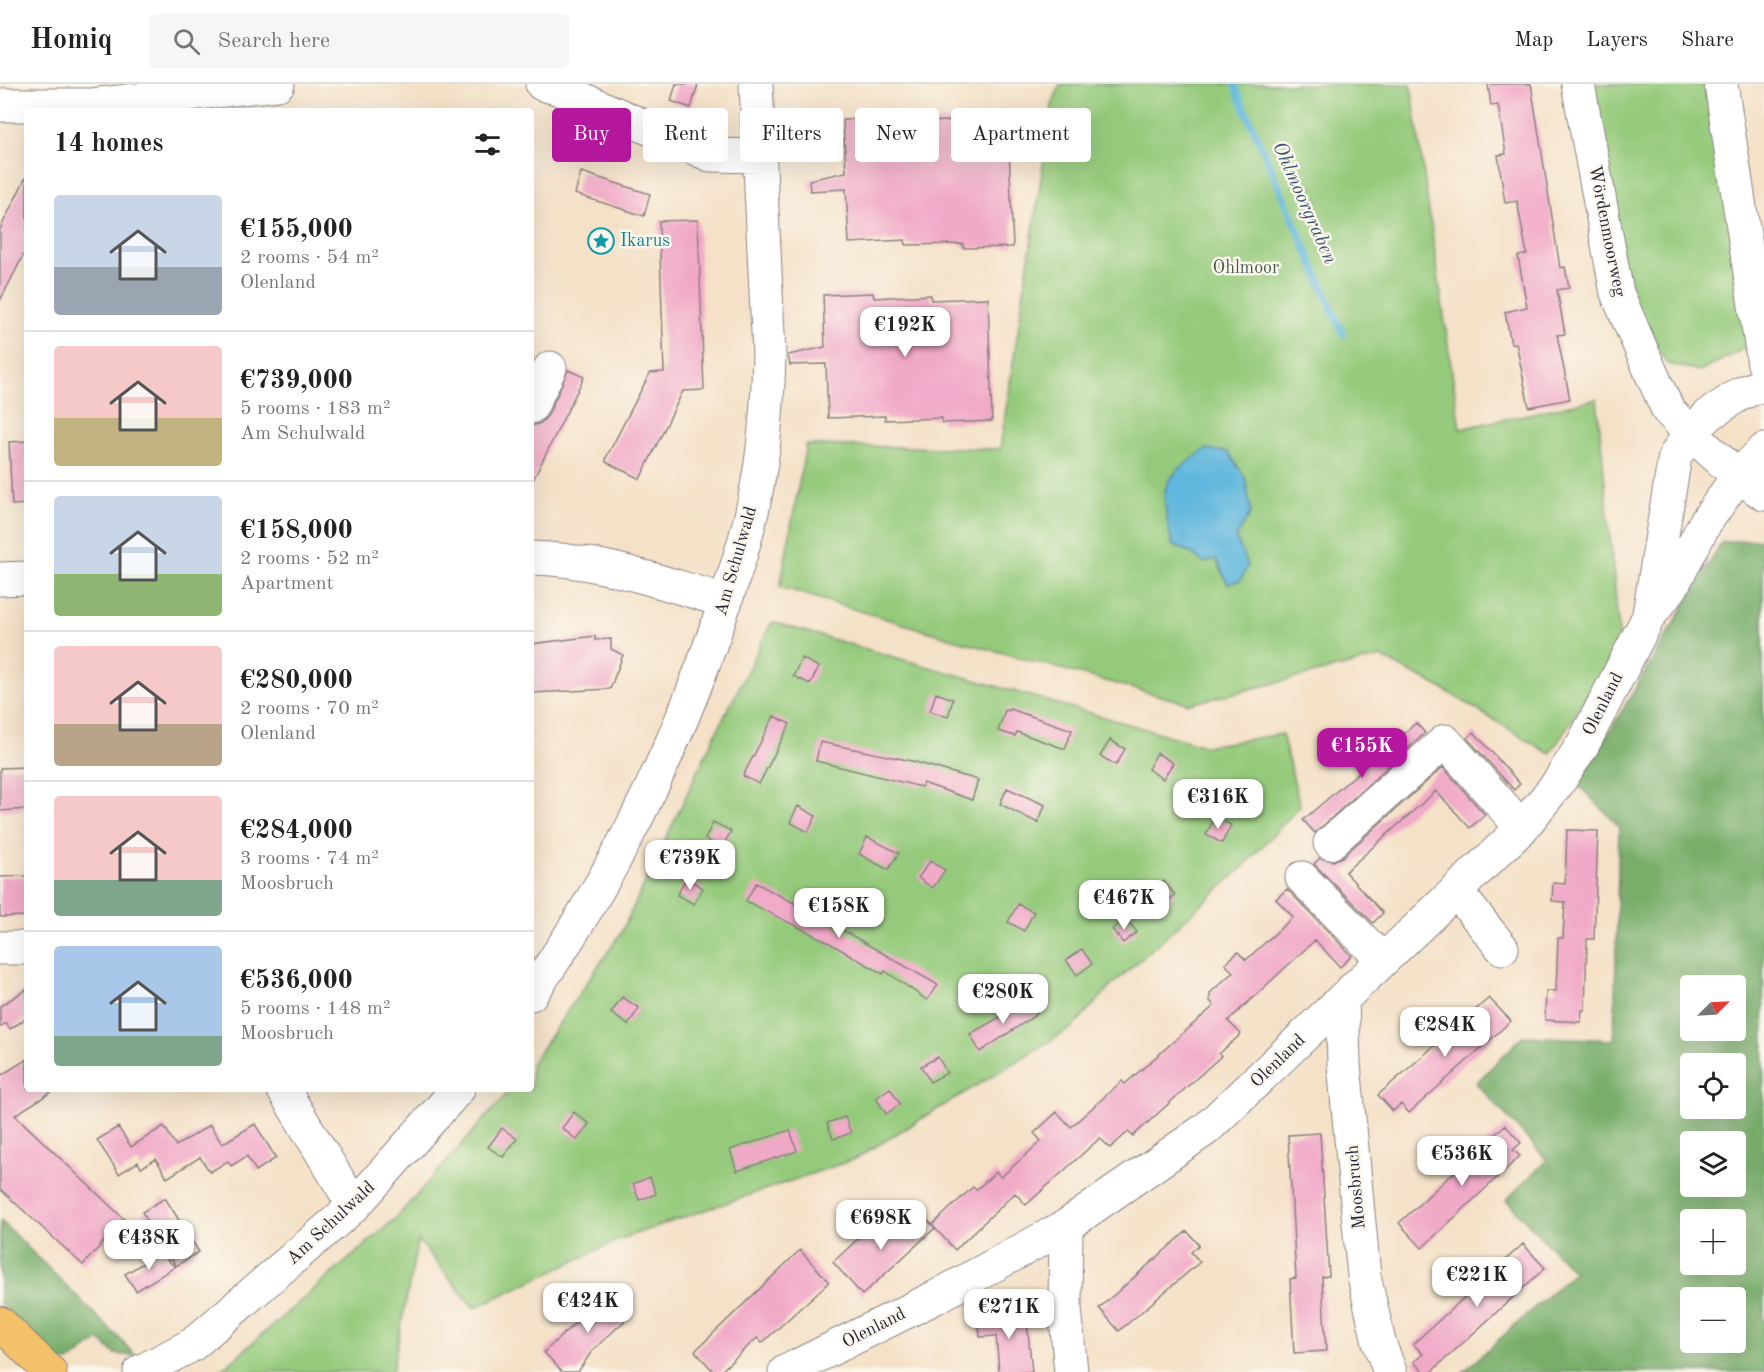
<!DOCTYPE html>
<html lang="en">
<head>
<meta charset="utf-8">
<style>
  body { margin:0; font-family:"Old Standard TT",serif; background:#f6f6f6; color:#222; height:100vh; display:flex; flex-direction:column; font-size:22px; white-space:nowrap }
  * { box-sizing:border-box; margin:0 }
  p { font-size:20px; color:#767676 }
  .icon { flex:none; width:33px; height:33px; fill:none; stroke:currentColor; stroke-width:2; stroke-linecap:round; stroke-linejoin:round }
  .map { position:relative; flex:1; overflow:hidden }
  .details { position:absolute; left:24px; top:24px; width:510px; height:984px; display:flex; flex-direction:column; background:#fff; border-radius:6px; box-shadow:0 6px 24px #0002 }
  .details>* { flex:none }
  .top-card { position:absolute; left:552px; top:24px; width:570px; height:54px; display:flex; gap:12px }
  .needle { width:39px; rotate:66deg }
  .buttons { position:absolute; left:1680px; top:891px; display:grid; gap:12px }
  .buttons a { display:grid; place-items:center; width:66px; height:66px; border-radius:6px; background:#fff; box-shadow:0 6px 24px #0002; font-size:30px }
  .price { position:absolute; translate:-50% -51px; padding:0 14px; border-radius:12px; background:#fff; color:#222; font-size:20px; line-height:39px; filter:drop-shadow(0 2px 3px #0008) }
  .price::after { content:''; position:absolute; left:50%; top:36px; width:18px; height:14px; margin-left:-9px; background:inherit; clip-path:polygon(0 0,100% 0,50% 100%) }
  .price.on { background:#b5179e; color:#fff }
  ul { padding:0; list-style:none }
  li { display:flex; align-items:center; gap:18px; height:150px; padding:0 30px }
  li+li { border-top:2px solid #e0e0e0 }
  li span { display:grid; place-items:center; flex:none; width:168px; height:120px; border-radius:6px; color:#555 }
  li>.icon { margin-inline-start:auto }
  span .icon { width:72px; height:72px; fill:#fffc; stroke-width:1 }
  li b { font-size:26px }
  h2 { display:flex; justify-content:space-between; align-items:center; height:72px; padding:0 30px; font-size:26px }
  .tag { padding:0 21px; border-radius:6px; background:#fff; box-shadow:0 6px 24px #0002; font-size:21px; line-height:54px }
  .tag.on { background:#b5179e; color:#fff }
  header { display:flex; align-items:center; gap:36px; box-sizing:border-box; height:84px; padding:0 30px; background:#fff; border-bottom:2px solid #e0e0e0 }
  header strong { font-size:28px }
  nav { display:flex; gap:33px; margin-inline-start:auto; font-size:21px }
  .search { width:420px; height:54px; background:#f6f6f6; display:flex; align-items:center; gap:15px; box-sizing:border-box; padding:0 21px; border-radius:6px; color:#767676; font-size:22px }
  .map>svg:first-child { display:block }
  .green { fill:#95ca7b; stroke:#5c765b; stroke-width:1.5; fill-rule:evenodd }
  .forest { fill:#78ae6b; stroke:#4d6853; stroke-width:1.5; fill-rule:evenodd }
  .water { fill:#60b7dd; stroke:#416c8c; stroke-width:1.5 }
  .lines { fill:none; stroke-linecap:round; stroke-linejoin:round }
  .stream { stroke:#60b7dd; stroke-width:7 }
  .building { fill:#f1a9c8 }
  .minor-casing { stroke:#8b8281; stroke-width:35 }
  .major-casing { stroke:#8b8281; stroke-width:35 }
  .minor { stroke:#fff; stroke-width:33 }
  .major { stroke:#f4c16b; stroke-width:33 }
  .labels { text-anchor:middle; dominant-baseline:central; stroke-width:5; stroke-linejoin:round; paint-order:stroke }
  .street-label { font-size:18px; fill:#22223b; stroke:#fbf7ec }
  .culture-label { font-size:18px; fill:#0d838f; stroke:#fbf7ec; text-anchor:start }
  .park-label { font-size:18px; fill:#4a5d51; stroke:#fbf7ec }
  .water-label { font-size:20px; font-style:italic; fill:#385674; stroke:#fbf7ec }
</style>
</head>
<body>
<header>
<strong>Homiq</strong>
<div class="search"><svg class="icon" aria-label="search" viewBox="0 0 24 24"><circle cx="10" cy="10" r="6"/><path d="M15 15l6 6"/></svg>Search here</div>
<nav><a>Map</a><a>Layers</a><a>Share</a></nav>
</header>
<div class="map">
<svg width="1764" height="1288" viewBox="0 0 1764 1288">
  <rect width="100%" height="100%" fill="#fbf7ec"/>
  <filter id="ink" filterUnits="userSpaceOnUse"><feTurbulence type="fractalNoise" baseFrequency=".0167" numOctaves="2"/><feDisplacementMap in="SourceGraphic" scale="12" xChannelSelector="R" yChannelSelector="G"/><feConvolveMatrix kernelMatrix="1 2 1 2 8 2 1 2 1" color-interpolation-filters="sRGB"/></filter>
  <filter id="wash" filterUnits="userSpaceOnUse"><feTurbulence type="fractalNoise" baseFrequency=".008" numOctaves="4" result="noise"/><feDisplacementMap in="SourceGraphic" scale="24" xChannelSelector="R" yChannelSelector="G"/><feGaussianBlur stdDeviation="1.35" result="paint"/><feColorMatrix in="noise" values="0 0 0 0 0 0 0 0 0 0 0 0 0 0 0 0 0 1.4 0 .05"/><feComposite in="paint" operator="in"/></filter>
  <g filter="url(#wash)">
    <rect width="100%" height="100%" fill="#f4e1c7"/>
    <path class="green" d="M 1060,0 L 1411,0 L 1460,345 L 1597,315 L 1620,560 L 1550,670 L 1443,605 L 1381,573 L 1190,620 L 970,560 L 780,503 L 806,361 L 1000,365 L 1052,22 ZM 1236,454 L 1248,482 L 1228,500 L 1216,474 L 1204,479 L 1193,470 L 1172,460 Z
      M 1588,0 L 1711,0 L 1749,262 L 1701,287 L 1667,280 L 1627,207 Z
      M 772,538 L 1205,662 L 1282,650 L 1300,722 L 1240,786 L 1112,901 L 1073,943 L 855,1075 L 623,1154 L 474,1224 L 418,1156 L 392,1288 L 219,1288 L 397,1133 L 511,1005 L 531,1005 L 531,980 L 621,849 L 713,655 Z"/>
    <path class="forest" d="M 1763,455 L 1764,1288 L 1463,1288 L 1574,1188 L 1506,1116 L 1547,1076 L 1476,999 L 1523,952 L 1614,956 L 1619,742 L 1578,701 L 1722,458 ZM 1690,902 L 1736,902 L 1736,946 L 1690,946 ZM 1690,980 L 1736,980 L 1736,1024 L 1690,1024 ZM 1690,1058 L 1736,1058 L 1736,1102 L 1690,1102 ZM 1690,1136 L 1736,1136 L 1736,1180 L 1690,1180 ZM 1690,1214 L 1736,1214 L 1736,1258 L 1690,1258 Z
      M 0,1136 L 121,1256 L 136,1272 L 115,1270 L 99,1256 L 69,1278 L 59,1277 L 0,1219 Z"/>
    <path class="water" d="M 1206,365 L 1228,368 L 1245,393 L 1251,428 L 1236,454 L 1248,482 L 1241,496 L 1228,500 L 1216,475 L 1204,479 L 1193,470 L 1172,460 C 1161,402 1155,400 1206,365 Z"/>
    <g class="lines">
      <path class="stream" d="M 1234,0 L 1343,250"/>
    </g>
    <g id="blocks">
      <path class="building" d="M 676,0 L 698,0 L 691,24 L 671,17 Z
        M 1488,0 L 1531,0 L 1560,184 L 1565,183 L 1569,204 L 1557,206 L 1565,250 L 1557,251 L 1570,315 L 1529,323 L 1516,259 L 1511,260 L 1505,228 L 1527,223 L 1518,172 L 1527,170 L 1517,117 L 1505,119 L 1498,71 L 1506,70 L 1498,21 L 1491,22 Z
        M 893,33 L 893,39 L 951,37 L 951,42 L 1008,39 L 1013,163 L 963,164 L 963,160 L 906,161 L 905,156 L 849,159 L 846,105 L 810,107 L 809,96 L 846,88 L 843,36 Z
        M 581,88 L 650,110 L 644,132 L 575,110 Z
        M 27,91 L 27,164 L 0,217 L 0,145 Z
        M 698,136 L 704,306 L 683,307 L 640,395 L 606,378 L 606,374 L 650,289 L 664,288 L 659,137 Z
        M 873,209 L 874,214 L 931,211 L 931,216 L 988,214 L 992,337 L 942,339 L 942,334 L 885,336 L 885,332 L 828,334 L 826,280 L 790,281 L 788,271 L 825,263 L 823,211 Z
        M 568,286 L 584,293 L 531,400 L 531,342 L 541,339 L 548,331 Z
        M 27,357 L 27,420 L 12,421 L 9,358 Z
        M 595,552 L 595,556 L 611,555 L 611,565 L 623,571 L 610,605 L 531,609 L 531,560 Z
        M 802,574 L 819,583 L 810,600 L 793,592 Z
        M 936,609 L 953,615 L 948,633 L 930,627 Z
        M 1010,625 L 1072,646 L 1065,665 L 1017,648 L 1015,652 L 998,647 L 1005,626 L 1009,627 Z
        M 774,632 L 790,640 L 759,700 L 743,692 Z
        M 1416,639 L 1425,649 L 1315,749 L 1303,736 Z
        M 1474,648 L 1520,700 L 1514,706 L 1467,654 Z
        M 1110,656 L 1125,665 L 1116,681 L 1100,672 Z
        M 820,658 L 912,677 L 978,696 L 972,716 L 923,699 L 921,703 L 816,677 Z
        M 1157,669 L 1173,679 L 1163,695 L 1148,685 Z
        M 27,683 L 27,725 L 0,727 L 0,684 Z
        M 1443,683 L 1485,731 L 1470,744 L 1436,707 L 1345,788 L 1383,829 L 1373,839 L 1314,780 L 1320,774 L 1333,777 L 1342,773 Z
        M 1242,701 L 1258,711 L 1248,728 L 1232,718 Z
        M 1007,704 L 1045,721 L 1038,739 L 1000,720 Z
        M 798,722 L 816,732 L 808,748 L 790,738 Z
        M 1215,733 L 1231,741 L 1222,759 L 1206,751 Z
        M 713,738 L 731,747 L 722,764 L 705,755 Z
        M 1567,746 L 1598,747 L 1594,855 L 1587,855 L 1585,926 L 1582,926 L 1581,938 L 1545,936 L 1546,907 L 1556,907 L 1558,854 L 1563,854 L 1565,818 L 1552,817 L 1553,799 L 1565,800 Z
        M 867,753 L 899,769 L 888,786 L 859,770 Z
        M 930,777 L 945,786 L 933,804 L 918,794 Z
        M 27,792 L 27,832 L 0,833 L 0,793 Z
        M 686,794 L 703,804 L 694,820 L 677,811 Z
        M 1164,797 L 1175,811 L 1161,823 L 1150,809 Z
        M 756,799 L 813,829 L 938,901 L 927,916 L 885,887 L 883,890 L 826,857 L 746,817 Z
        M 1287,805 L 1352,872 L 1340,883 L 1315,856 L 1228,937 L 1241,950 L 1219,970 L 1221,972 L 1133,1052 L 1128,1048 L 1110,1064 L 1100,1054 L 1026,1121 L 1015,1109 L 955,1166 L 932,1141 L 973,1103 L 976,1106 L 996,1088 L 1001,1093 L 1028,1069 L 1041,1057 L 1034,1049 L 1057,1028 L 1071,1043 L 1122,997 L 1125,1000 L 1214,922 L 1210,917 L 1210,909 L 1233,888 L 1225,880 L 1238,868 L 1246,876 L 1293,833 L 1276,815 Z
        M 1018,820 L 1034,828 L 1024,847 L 1008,838 Z
        M 1125,834 L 1137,848 L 1123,859 L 1112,845 Z
        M 1082,865 L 1092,880 L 1077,891 L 1066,876 Z
        M 27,905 L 27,934 L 10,945 L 6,939 L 0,943 L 0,922 Z
        M 622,913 L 639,924 L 628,941 L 611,929 Z
        M 1489,914 L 1511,937 L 1409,1029 L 1401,1020 L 1393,1027 L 1378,1011 Z
        M 1026,915 L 1037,930 L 980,968 L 970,950 L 1000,933 Z
        M 938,973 L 947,989 L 930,998 L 921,982 Z
        M 27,975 L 27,1005 L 56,1005 L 15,1031 L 127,1138 L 114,1152 L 111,1150 L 83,1181 L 0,1105 L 0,992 Z
        M 890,1004 L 900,1020 L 886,1030 L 876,1014 Z
        M 574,1028 L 589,1040 L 577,1056 L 562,1044 Z
        M 845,1033 L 851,1049 L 833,1055 L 827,1039 Z
        M 255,1040 L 276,1074 L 256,1087 L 247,1072 L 231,1082 L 228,1077 L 210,1088 L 200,1073 L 167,1094 L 156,1075 L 141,1084 L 138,1078 L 119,1090 L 97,1056 L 118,1043 L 131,1063 L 164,1042 L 176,1062 L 210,1041 L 222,1060 Z
        M 1505,1041 L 1521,1059 L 1513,1066 L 1520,1072 L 1422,1164 L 1399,1139 Z
        M 502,1044 L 517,1055 L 503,1073 L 488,1063 Z
        M 790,1046 L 797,1067 L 737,1087 L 730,1066 Z
        M 1320,1049 L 1329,1192 L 1322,1193 L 1326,1267 L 1294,1269 L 1290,1195 L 1296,1194 L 1288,1051 Z
        M 650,1093 L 656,1110 L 639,1116 L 633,1100 Z
        M 165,1114 L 199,1168 L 176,1182 L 142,1128 Z
        M 918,1126 L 935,1144 L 862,1211 L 833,1178 L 873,1141 L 881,1149 L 895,1137 L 900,1143 Z
        M 1187,1147 L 1199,1161 L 1191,1168 L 1200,1178 L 1119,1247 L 1099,1224 Z
        M 1523,1160 L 1545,1184 L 1431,1288 L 1424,1288 L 1414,1278 L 1423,1270 L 1413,1260 Z
        M 800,1166 L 829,1198 L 762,1259 L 757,1254 L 720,1288 L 714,1288 L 695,1267 Z
        M 160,1169 L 175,1183 L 136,1207 L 125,1190 Z
        M 610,1207 L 632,1230 L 592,1267 L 578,1288 L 562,1288 L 544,1268 Z
        M 1026,1228 L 1032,1288 L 999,1288 L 996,1252 L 980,1253 L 978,1232 Z"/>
    </g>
  </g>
  <g filter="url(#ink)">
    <use href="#blocks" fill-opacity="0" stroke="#8b8281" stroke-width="1.5"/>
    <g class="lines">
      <g class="minor-casing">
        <path id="minor" d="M 542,0 L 557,4 L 710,71 L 760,72
          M 1578,0 L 1617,209 L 1653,293 L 1668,326 L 1690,349 L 1738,392 L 1764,410
          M 1721,0 L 1764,280
          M 0,21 L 92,21 L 278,0
          M 531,323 L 550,284
          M 531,474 C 598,475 662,499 726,517
          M 0,495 L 27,494
          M 1649,530 L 1675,372 L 1690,349 L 1710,330 L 1740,310 L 1764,300
          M 1330,759 L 1445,657 L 1522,744
          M 1302,794 L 1382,875
          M 1456,807 L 1502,864
          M 0,864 L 27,864
          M 531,910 C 611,797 672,673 717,542 C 733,495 750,447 758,397 C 766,355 768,313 769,270 L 756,0
          M 1342,915 L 1344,980 L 1364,1192 L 1379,1258 L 1390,1288
          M 283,1005 L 354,1122
          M 1066,1142 L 1065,1224 L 1071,1288
          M 140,1288 L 192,1261 L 354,1122 L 458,1005
          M 785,1288 L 936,1213 L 1066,1142 L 1206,1045 L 1522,744 L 1558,699 L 1583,660 L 1649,532 L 1671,504 L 1705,439 L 1738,392 L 1764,366"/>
      </g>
      <g class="major-casing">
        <path id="major" d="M 0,1239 L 50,1288"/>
      </g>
      <use href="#minor" class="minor"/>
      <use href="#major" class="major"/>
    </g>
  </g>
  <defs>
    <g id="sight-ring" transform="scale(1.35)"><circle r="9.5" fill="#fbf7ec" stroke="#0f9aa8" stroke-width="1.5"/><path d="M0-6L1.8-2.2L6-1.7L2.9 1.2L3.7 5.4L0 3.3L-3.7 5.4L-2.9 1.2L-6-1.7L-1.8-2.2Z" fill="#0f9aa8"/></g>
  </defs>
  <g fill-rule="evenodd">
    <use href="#sight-ring" x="601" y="157"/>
  </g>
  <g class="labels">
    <g class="street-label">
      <text transform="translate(1607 147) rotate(79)">Wördenmoorweg</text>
      <text transform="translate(736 477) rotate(-74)">Am Schulwald</text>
      <text transform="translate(1603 620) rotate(-63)">Olenland</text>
      <text transform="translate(1278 977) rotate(-44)">Olenland</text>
      <text transform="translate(1356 1103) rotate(-95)">Moosbruch</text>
      <text transform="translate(331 1139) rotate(-43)">Am Schulwald</text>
      <text transform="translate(874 1244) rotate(-27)">Olenland</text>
    </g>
    <g class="culture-label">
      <text x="620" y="157">Ikarus</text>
    </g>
    <g class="park-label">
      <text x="1246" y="184">Ohlmoor</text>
    </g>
    <g class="water-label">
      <text transform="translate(1304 119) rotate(66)">Ohlmoorgraben</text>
    </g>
  </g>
</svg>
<div class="buttons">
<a><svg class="needle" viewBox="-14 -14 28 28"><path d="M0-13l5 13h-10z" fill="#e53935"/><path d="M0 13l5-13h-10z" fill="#767676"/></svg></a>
<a><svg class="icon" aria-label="locate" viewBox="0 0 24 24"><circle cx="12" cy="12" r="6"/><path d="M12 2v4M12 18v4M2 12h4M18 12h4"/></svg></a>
<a><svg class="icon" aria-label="layers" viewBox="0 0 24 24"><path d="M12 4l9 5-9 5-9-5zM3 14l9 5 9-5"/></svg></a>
<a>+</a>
<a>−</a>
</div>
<b class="price" style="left:905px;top:274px">€192K</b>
<b class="price on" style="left:1362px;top:695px">€155K</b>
<b class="price" style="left:1218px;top:746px">€316K</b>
<b class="price" style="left:690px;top:807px">€739K</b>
<b class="price" style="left:1124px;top:847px">€467K</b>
<b class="price" style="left:839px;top:855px">€158K</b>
<b class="price" style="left:1003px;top:941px">€280K</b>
<b class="price" style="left:1445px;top:974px">€284K</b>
<b class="price" style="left:1462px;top:1103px">€536K</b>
<b class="price" style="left:881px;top:1167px">€698K</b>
<b class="price" style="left:149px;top:1187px">€438K</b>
<b class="price" style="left:1477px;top:1224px">€221K</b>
<b class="price" style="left:588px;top:1250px">€424K</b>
<b class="price" style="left:1009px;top:1256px">€271K</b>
<div class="top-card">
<a class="tag on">Buy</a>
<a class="tag">Rent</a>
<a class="tag">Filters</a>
<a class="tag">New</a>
<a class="tag">Apartment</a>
</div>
<section class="details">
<h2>14 homes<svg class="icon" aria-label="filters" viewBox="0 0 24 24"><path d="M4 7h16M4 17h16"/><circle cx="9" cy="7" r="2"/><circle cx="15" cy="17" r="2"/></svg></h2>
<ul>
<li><span style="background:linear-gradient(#c9d6e8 60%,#9aa5b1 0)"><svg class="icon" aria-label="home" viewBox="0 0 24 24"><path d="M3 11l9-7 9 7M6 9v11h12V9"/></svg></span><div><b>€155,000</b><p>2 rooms · 54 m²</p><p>Olenland</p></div></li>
<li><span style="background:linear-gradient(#f6c9c9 60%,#c2b280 0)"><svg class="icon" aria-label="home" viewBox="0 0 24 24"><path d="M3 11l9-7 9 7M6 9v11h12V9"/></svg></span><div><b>€739,000</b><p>5 rooms · 183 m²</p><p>Am Schulwald</p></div></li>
<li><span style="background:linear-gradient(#c9d6e8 65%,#8fb573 0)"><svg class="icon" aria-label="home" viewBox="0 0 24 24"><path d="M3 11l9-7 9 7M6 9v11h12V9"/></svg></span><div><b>€158,000</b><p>2 rooms · 52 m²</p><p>Apartment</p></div></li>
<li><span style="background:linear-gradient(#f6c9c9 65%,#b9a48a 0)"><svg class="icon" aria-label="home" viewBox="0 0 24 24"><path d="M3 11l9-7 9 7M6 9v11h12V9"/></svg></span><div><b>€280,000</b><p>2 rooms · 70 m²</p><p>Olenland</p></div></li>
<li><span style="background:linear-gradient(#f6c9c9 70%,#7fa58c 0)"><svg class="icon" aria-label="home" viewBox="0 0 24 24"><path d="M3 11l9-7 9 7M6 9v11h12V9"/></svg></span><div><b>€284,000</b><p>3 rooms · 74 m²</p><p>Moosbruch</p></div></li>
<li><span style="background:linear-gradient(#a9c7e8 75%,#7fa58c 0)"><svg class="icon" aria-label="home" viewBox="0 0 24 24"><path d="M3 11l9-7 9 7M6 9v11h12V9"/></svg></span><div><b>€536,000</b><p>5 rooms · 148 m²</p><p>Moosbruch</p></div></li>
</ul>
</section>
</div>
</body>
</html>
